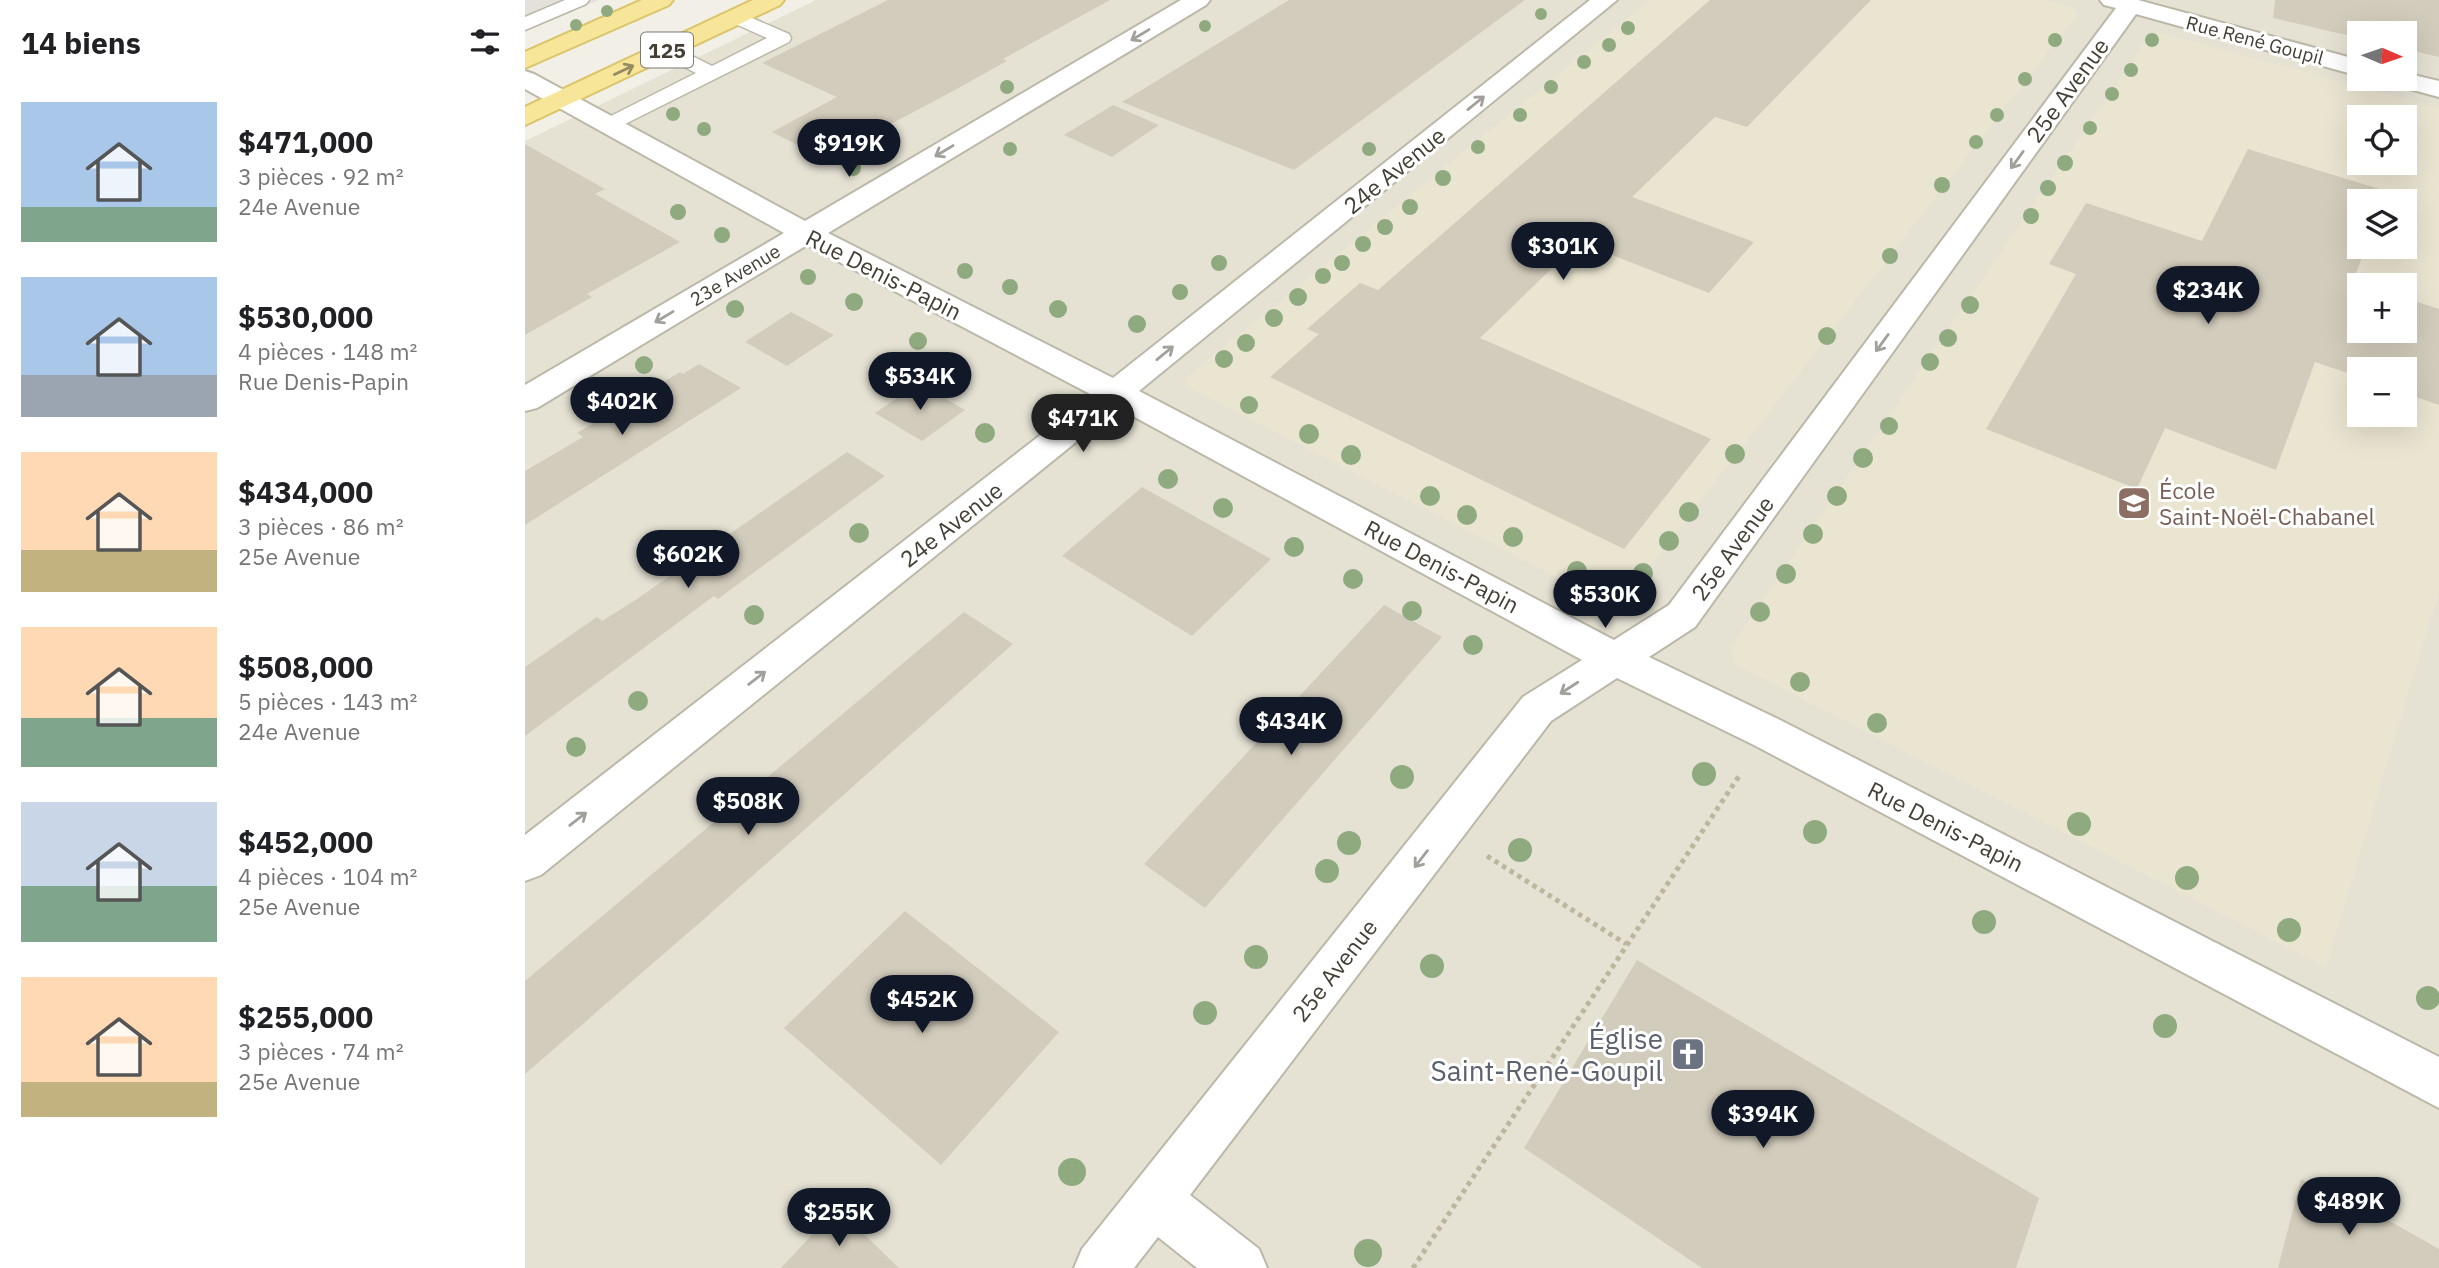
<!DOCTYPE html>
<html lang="fr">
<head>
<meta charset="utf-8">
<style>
  body { margin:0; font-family:"IBM Plex Sans",sans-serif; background:#f6f6f6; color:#202124; height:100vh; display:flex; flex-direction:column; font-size:26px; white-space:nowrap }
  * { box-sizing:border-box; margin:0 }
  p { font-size:23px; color:#757577 }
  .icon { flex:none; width:38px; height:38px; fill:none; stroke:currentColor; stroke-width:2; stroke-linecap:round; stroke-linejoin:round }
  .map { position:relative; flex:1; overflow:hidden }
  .sheet { display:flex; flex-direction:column; background:#fff; width:525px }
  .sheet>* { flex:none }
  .needle { width:46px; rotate:92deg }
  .tools { position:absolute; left:1822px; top:21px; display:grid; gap:14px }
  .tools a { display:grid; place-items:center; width:70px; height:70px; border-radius:0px; background:#fff; box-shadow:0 7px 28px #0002; font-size:35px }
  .price { position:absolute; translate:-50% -60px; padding:0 16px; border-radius:24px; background:#111827; color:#fff; font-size:23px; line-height:46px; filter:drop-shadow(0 2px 4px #0008) }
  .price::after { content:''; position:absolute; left:50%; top:42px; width:21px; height:16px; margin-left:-10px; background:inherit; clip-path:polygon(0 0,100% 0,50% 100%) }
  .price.selected { background:#222; color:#fff }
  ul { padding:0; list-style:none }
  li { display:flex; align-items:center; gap:21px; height:175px; padding:0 21px }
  li span { display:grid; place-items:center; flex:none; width:196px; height:140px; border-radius:0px; color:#555 }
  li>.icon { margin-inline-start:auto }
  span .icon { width:84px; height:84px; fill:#fffc; stroke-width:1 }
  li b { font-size:30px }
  h2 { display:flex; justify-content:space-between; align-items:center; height:84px; padding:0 21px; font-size:30px }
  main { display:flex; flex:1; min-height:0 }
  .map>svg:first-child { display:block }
  .residential { fill:#e5e2d4; fill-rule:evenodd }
  .industrial { fill:#e4e1db }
  .education { fill:#eae5d1; fill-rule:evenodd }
  .building { fill:#d2ccbc }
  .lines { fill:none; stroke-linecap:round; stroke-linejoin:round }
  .lane-casing { stroke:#bcb8a9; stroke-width:3 }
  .street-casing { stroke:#bcb8a9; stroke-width:4 }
  .primary-casing { stroke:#dbc56b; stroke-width:4 }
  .path { stroke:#bdb59c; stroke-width:5; stroke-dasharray:4.5 4.5; stroke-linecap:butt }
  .lane { fill:#fff; fill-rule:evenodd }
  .street { fill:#fff; fill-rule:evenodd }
  .primary { fill:#f7e69a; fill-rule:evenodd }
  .tree { fill:#90aa80 }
  .oneway { stroke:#a2a09a }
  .oneway2 { stroke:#958b63 }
  .labels { text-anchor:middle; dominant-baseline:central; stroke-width:6; stroke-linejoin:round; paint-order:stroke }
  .far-street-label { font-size:19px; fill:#444036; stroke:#fff }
  .shield { fill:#fff; stroke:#7c7972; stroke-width:2 }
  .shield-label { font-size:21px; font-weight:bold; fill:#444036 }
  .street-label { font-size:23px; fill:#444036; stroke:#fff }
  .education-label { font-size:23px; fill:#785e54; stroke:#fff; text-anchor:start }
  .near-worship-label { font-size:28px; fill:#5b616d; stroke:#fff; text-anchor:end }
</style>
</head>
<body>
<main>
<section class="sheet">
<h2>14 biens<svg class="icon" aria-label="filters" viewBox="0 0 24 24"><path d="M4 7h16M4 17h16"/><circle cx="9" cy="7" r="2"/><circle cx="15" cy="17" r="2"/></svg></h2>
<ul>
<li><span style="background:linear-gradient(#a9c7e8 75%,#7fa58c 0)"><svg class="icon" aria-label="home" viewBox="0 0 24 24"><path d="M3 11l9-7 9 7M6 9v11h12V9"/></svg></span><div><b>$471,000</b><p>3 pièces · 92 m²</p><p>24e Avenue</p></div></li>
<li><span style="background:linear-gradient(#a9c7e8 70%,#9aa5b1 0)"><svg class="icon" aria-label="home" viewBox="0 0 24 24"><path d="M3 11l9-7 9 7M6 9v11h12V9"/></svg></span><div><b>$530,000</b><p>4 pièces · 148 m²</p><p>Rue Denis-Papin</p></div></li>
<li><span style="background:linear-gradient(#ffd9b3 70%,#c2b280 0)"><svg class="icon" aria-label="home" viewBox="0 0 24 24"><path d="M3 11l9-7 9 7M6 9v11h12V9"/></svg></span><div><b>$434,000</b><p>3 pièces · 86 m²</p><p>25e Avenue</p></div></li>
<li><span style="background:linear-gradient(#ffd9b3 65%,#7fa58c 0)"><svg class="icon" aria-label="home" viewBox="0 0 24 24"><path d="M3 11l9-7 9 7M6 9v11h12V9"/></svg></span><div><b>$508,000</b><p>5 pièces · 143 m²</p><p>24e Avenue</p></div></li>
<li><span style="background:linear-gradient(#c9d6e8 60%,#7fa58c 0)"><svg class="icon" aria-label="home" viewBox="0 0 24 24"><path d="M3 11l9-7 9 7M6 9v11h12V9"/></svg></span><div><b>$452,000</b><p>4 pièces · 104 m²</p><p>25e Avenue</p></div></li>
<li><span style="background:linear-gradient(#ffd9b3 75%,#c2b280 0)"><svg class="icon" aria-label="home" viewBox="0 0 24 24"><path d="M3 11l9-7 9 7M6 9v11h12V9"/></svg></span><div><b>$255,000</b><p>3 pièces · 74 m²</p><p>25e Avenue</p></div></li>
</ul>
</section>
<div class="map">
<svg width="1914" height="1268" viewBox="0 0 1914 1268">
  <rect width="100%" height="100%" fill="#f2efe6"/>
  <path class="residential" d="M 291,0 L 1914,0 L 1914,1268 L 0,1268 L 0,141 ZM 1834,33 L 1880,33 L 1880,79 L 1834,79 ZM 1834,117 L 1880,117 L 1880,163 L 1834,163 ZM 1834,201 L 1880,201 L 1880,247 L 1834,247 ZM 1834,285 L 1880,285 L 1880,331 L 1834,331 ZM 1834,369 L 1880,369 L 1880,415 L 1834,415 Z"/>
  <path class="industrial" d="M 0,0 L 74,0 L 0,32 Z"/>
  <path class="education" d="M 1125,0 L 1522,0 L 1547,7 L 1553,13 L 1101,597 L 1094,602 L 1077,600 L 659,385 L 662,377 Z
    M 1633,32 L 1914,108 L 1914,591 L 1801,967 L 1211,665 L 1205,648 L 1626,33 ZM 1834,117 L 1880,117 L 1880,163 L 1834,163 ZM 1834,201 L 1880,201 L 1880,247 L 1834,247 ZM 1834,285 L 1880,285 L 1880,331 L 1834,331 ZM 1834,369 L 1880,369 L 1880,415 L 1834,415 Z"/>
  <path class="building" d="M 363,0 L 585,0 L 478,59 L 482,61 L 428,91 L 300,159 L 247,132 L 312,97 L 237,63 Z
    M 764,0 L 1000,0 L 769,170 L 597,102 Z
    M 1185,0 L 1346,0 L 1222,127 L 1190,117 L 1107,197 L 1229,242 L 1184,293 L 1054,242 L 955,338 L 1186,439 L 1099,549 L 745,377 L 794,334 L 782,329 L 835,283 L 853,290 Z
    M 1750,0 L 1914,0 L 1914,57 L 1880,49 L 1880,33 L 1834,33 L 1834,38 L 1748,18 Z
    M 588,105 L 634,125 L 587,157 L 539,135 Z
    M 0,144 L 80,189 L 70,194 L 155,242 L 62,294 L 67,297 L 0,335 Z
    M 1723,149 L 1861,191 L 1858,201 L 1834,201 L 1834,247 L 1841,247 L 1828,281 L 1840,285 L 1834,285 L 1834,331 L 1880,331 L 1880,298 L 1914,309 L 1914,405 L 1880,393 L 1880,369 L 1834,369 L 1834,377 L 1790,362 L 1751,470 L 1640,428 L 1612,489 L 1461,429 L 1551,274 L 1524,264 L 1561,203 L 1677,241 Z
    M 266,312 L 309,335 L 262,366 L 220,342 Z
    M 174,364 L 216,388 L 0,525 L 0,471 L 58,437 L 52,433 L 155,372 L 158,374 Z
    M 394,383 L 440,410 L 397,441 L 350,413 Z
    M 322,452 L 360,476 L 193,599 L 189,596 L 0,736 L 0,667 L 72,617 L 77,621 L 112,599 Z
    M 617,487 L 746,559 L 667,636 L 537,556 Z
    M 859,605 L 917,637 L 680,908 L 619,864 Z
    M 439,612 L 488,644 L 179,919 L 0,1074 L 0,981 Z
    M 380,911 L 534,1032 L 416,1165 L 259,1028 Z
    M 1112,960 L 1514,1198 L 1491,1268 L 1177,1268 L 999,1148 Z
    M 1776,1179 L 1830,1209 L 1831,1202 L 1914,1249 L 1914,1268 L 1753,1268 Z
    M 312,1208 L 374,1268 L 256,1268 Z"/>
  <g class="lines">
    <g class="lane-casing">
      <path id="lane" d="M 40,0 L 64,0 L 61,4 L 0,30 L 0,17 Z
        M 211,11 L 264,34 L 266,38 L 264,42 L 90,129 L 76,129 L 73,125 L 76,121 L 171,73 L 134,54 L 131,50 L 134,46 L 148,46 L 187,66 L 242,38 L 204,21 L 202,17 L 204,13 Z"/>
    </g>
    <g class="street-casing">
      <path id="street" d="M 656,0 L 685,0 L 681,5 L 303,233 L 588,378 L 1065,0 L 1092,0 L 614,391 L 1089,640 L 1144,605 L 1591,8 L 1579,5 L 1575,0 L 1613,0 L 1834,60 L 1834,76 L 1611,14 L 1170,627 L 1124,657 L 1257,721 L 1914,1057 L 1914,1108 L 1229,745 L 1092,678 L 1026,721 L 665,1195 L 734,1249 L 742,1268 L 672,1268 L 633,1237 L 609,1268 L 549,1268 L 557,1249 L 998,697 L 1057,660 L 593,408 L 16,875 L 0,881 L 0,835 L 567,395 L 282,245 L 12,408 L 0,411 L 0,385 L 259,233 L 0,89 L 0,71 L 9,74 L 280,221 Z
        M 1880,73 L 1914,81 L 1914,97 L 1866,84 L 1862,79 L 1880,79 Z"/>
    </g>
    <g class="primary-casing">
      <path id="primary" d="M 117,0 L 148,0 L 144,5 L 0,68 L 0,52 Z
        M 228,0 L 259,0 L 255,5 L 0,125 L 0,107 Z"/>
    </g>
    <path class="path" d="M 962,856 L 1101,944
      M 888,1268 L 1216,773"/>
    <use href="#lane" class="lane"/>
    <use href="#street" class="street"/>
    <use href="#primary" class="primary"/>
  </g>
  <g class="tree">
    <circle cx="82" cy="11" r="6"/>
    <circle cx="1016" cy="14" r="6"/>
    <circle cx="51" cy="25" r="6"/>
    <circle cx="680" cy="26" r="6"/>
    <circle cx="1103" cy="28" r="7"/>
    <circle cx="1530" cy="40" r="7"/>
    <circle cx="1627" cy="40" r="7"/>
    <circle cx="1084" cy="45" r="7"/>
    <circle cx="1059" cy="62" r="7"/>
    <circle cx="1606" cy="70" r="7"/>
    <circle cx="1500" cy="79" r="7"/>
    <circle cx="482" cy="87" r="7"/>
    <circle cx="1026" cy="87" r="7"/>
    <circle cx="1587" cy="94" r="7"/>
    <circle cx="148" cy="114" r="7"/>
    <circle cx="995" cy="115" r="7"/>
    <circle cx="1472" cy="115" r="7"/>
    <circle cx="1565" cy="128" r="7"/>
    <circle cx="179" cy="129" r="7"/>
    <circle cx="1451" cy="142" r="7"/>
    <circle cx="953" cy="147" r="7"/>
    <circle cx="362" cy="148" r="7"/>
    <circle cx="485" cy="149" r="7"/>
    <circle cx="844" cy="149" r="7"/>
    <circle cx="1540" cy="163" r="8"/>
    <circle cx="328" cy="168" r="8"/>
    <circle cx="918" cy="178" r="8"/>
    <circle cx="1417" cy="185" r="8"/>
    <circle cx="1523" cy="188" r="8"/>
    <circle cx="885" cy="207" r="8"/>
    <circle cx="153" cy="212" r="8"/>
    <circle cx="1506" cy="216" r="8"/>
    <circle cx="860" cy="227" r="8"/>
    <circle cx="197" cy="235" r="8"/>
    <circle cx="838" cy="244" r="8"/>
    <circle cx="1365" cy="256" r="8"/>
    <circle cx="694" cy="263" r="8"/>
    <circle cx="817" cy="263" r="8"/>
    <circle cx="440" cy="271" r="8"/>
    <circle cx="798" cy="276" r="8"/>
    <circle cx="283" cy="277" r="8"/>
    <circle cx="485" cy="287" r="8"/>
    <circle cx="655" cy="292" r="8"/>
    <circle cx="773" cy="297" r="9"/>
    <circle cx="329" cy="302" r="9"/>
    <circle cx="1445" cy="305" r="9"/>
    <circle cx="210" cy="309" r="9"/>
    <circle cx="533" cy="309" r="9"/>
    <circle cx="749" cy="318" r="9"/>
    <circle cx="612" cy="324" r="9"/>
    <circle cx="1302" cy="336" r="9"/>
    <circle cx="1423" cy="338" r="9"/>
    <circle cx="393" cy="341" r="9"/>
    <circle cx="721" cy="343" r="9"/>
    <circle cx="699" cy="359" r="9"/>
    <circle cx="1405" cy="362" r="9"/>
    <circle cx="119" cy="365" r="9"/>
    <circle cx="724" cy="405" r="9"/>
    <circle cx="1364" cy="426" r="9"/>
    <circle cx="460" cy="433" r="10"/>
    <circle cx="784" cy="434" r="10"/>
    <circle cx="1210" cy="454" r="10"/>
    <circle cx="826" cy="455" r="10"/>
    <circle cx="1338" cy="458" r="10"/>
    <circle cx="643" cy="479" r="10"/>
    <circle cx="905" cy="496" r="10"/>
    <circle cx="1312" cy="496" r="10"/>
    <circle cx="698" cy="508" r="10"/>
    <circle cx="1164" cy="512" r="10"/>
    <circle cx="942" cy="515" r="10"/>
    <circle cx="334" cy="533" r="10"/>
    <circle cx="1288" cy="534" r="10"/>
    <circle cx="988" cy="537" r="10"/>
    <circle cx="1144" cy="541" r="10"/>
    <circle cx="769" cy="547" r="10"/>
    <circle cx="1052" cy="571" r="10"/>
    <circle cx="1118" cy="573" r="10"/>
    <circle cx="1261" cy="574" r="10"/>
    <circle cx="828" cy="579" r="10"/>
    <circle cx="887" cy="611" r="10"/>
    <circle cx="1235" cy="612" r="10"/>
    <circle cx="229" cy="615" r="10"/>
    <circle cx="948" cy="645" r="10"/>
    <circle cx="1275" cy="682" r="10"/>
    <circle cx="113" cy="701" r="10"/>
    <circle cx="1352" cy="723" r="10"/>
    <circle cx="51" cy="747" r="10"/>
    <circle cx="1179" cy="774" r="12"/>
    <circle cx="877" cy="777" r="12"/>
    <circle cx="1554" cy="824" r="12"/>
    <circle cx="1290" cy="832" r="12"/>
    <circle cx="824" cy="843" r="12"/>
    <circle cx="995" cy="850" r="12"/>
    <circle cx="802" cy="871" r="12"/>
    <circle cx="1662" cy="878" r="12"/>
    <circle cx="1459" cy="922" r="12"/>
    <circle cx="1764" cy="930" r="12"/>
    <circle cx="731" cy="957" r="12"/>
    <circle cx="907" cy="966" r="12"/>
    <circle cx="1903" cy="998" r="12"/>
    <circle cx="680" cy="1013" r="12"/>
    <circle cx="1640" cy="1026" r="12"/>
    <circle cx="547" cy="1172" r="14"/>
    <circle cx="843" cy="1253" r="14"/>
  </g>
  <defs><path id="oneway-shaft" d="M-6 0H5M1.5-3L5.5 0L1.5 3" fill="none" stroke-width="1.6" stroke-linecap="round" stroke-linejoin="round" transform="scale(1.75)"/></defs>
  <g class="oneway">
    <use href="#oneway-shaft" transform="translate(615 35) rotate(149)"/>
    <use href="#oneway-shaft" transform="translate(951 103) rotate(-39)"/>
    <use href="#oneway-shaft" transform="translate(419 151) rotate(149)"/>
    <use href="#oneway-shaft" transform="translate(1492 160) rotate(126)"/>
    <use href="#oneway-shaft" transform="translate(139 317) rotate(149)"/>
    <use href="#oneway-shaft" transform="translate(1357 343) rotate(126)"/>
    <use href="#oneway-shaft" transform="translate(640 353) rotate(-39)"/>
    <use href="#oneway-shaft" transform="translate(232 678) rotate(-38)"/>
    <use href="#oneway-shaft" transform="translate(1044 688) rotate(147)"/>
    <use href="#oneway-shaft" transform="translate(53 819) rotate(-38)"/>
    <use href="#oneway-shaft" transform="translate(896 859) rotate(128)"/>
  </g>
  <use class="oneway2" href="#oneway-shaft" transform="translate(99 70) rotate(-25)"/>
  <defs>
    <g id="school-square" transform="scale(1.75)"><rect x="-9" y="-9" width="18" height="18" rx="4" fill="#8d6e63" stroke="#fff"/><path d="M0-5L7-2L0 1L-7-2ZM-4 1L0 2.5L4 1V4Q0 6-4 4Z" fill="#fff"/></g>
    <g id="church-square" transform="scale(1.75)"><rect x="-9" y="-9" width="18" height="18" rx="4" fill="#6b7280" stroke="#fff"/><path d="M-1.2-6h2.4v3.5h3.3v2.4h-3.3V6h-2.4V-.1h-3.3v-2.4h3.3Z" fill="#fff"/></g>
  </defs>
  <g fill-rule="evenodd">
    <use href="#school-square" x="1609" y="503"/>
    <use href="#church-square" x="1163" y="1054"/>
  </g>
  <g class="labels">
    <g class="far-street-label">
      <text transform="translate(1730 40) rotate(15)">Rue René Goupil</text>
      <text transform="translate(210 275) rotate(-31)">23e Avenue</text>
    </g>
    <rect class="shield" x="116" y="32.5" width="52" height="35" rx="5"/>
    <g class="shield-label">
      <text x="142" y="50">125</text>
    </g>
    <g class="street-label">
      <text transform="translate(1542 90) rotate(-54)">25e Avenue</text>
      <text transform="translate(869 170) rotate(-39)">24e Avenue</text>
      <text transform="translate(359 274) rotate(27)">Rue Denis-Papin</text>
      <text transform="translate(426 524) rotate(-38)">24e Avenue</text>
      <text transform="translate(1207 548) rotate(-54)">25e Avenue</text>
      <text transform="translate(917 566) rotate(28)">Rue Denis-Papin</text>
      <text transform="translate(1421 826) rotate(27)">Rue Denis-Papin</text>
      <text transform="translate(809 970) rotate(-52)">25e Avenue</text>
    </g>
    <g class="education-label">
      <text x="1634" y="490">École<tspan x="1634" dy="26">Saint-Noël-Chabanel</tspan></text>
    </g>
    <g class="near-worship-label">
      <text x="1138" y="1038">Église<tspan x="1138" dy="32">Saint-René-Goupil</tspan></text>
    </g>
  </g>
</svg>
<div class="tools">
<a><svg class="needle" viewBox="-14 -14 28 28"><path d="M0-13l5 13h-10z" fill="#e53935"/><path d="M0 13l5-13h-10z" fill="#757577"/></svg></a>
<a><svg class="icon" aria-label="locate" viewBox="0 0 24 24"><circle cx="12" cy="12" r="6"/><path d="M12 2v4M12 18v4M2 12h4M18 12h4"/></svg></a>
<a><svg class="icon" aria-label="layers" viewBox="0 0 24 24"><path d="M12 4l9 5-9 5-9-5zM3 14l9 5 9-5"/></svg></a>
<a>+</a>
<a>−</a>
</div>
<b class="price" style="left:324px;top:179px">$919K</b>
<b class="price" style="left:1038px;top:282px">$301K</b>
<b class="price" style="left:1683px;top:326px">$234K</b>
<b class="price" style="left:395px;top:412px">$534K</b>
<b class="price" style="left:97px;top:437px">$402K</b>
<b class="price selected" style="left:558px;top:454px">$471K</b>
<b class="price" style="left:163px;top:590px">$602K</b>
<b class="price" style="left:1080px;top:630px">$530K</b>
<b class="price" style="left:766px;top:757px">$434K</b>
<b class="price" style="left:223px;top:837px">$508K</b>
<b class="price" style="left:397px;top:1035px">$452K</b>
<b class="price" style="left:1238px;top:1150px">$394K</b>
<b class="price" style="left:1824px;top:1237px">$489K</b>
<b class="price" style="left:314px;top:1248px">$255K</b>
</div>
</main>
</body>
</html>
